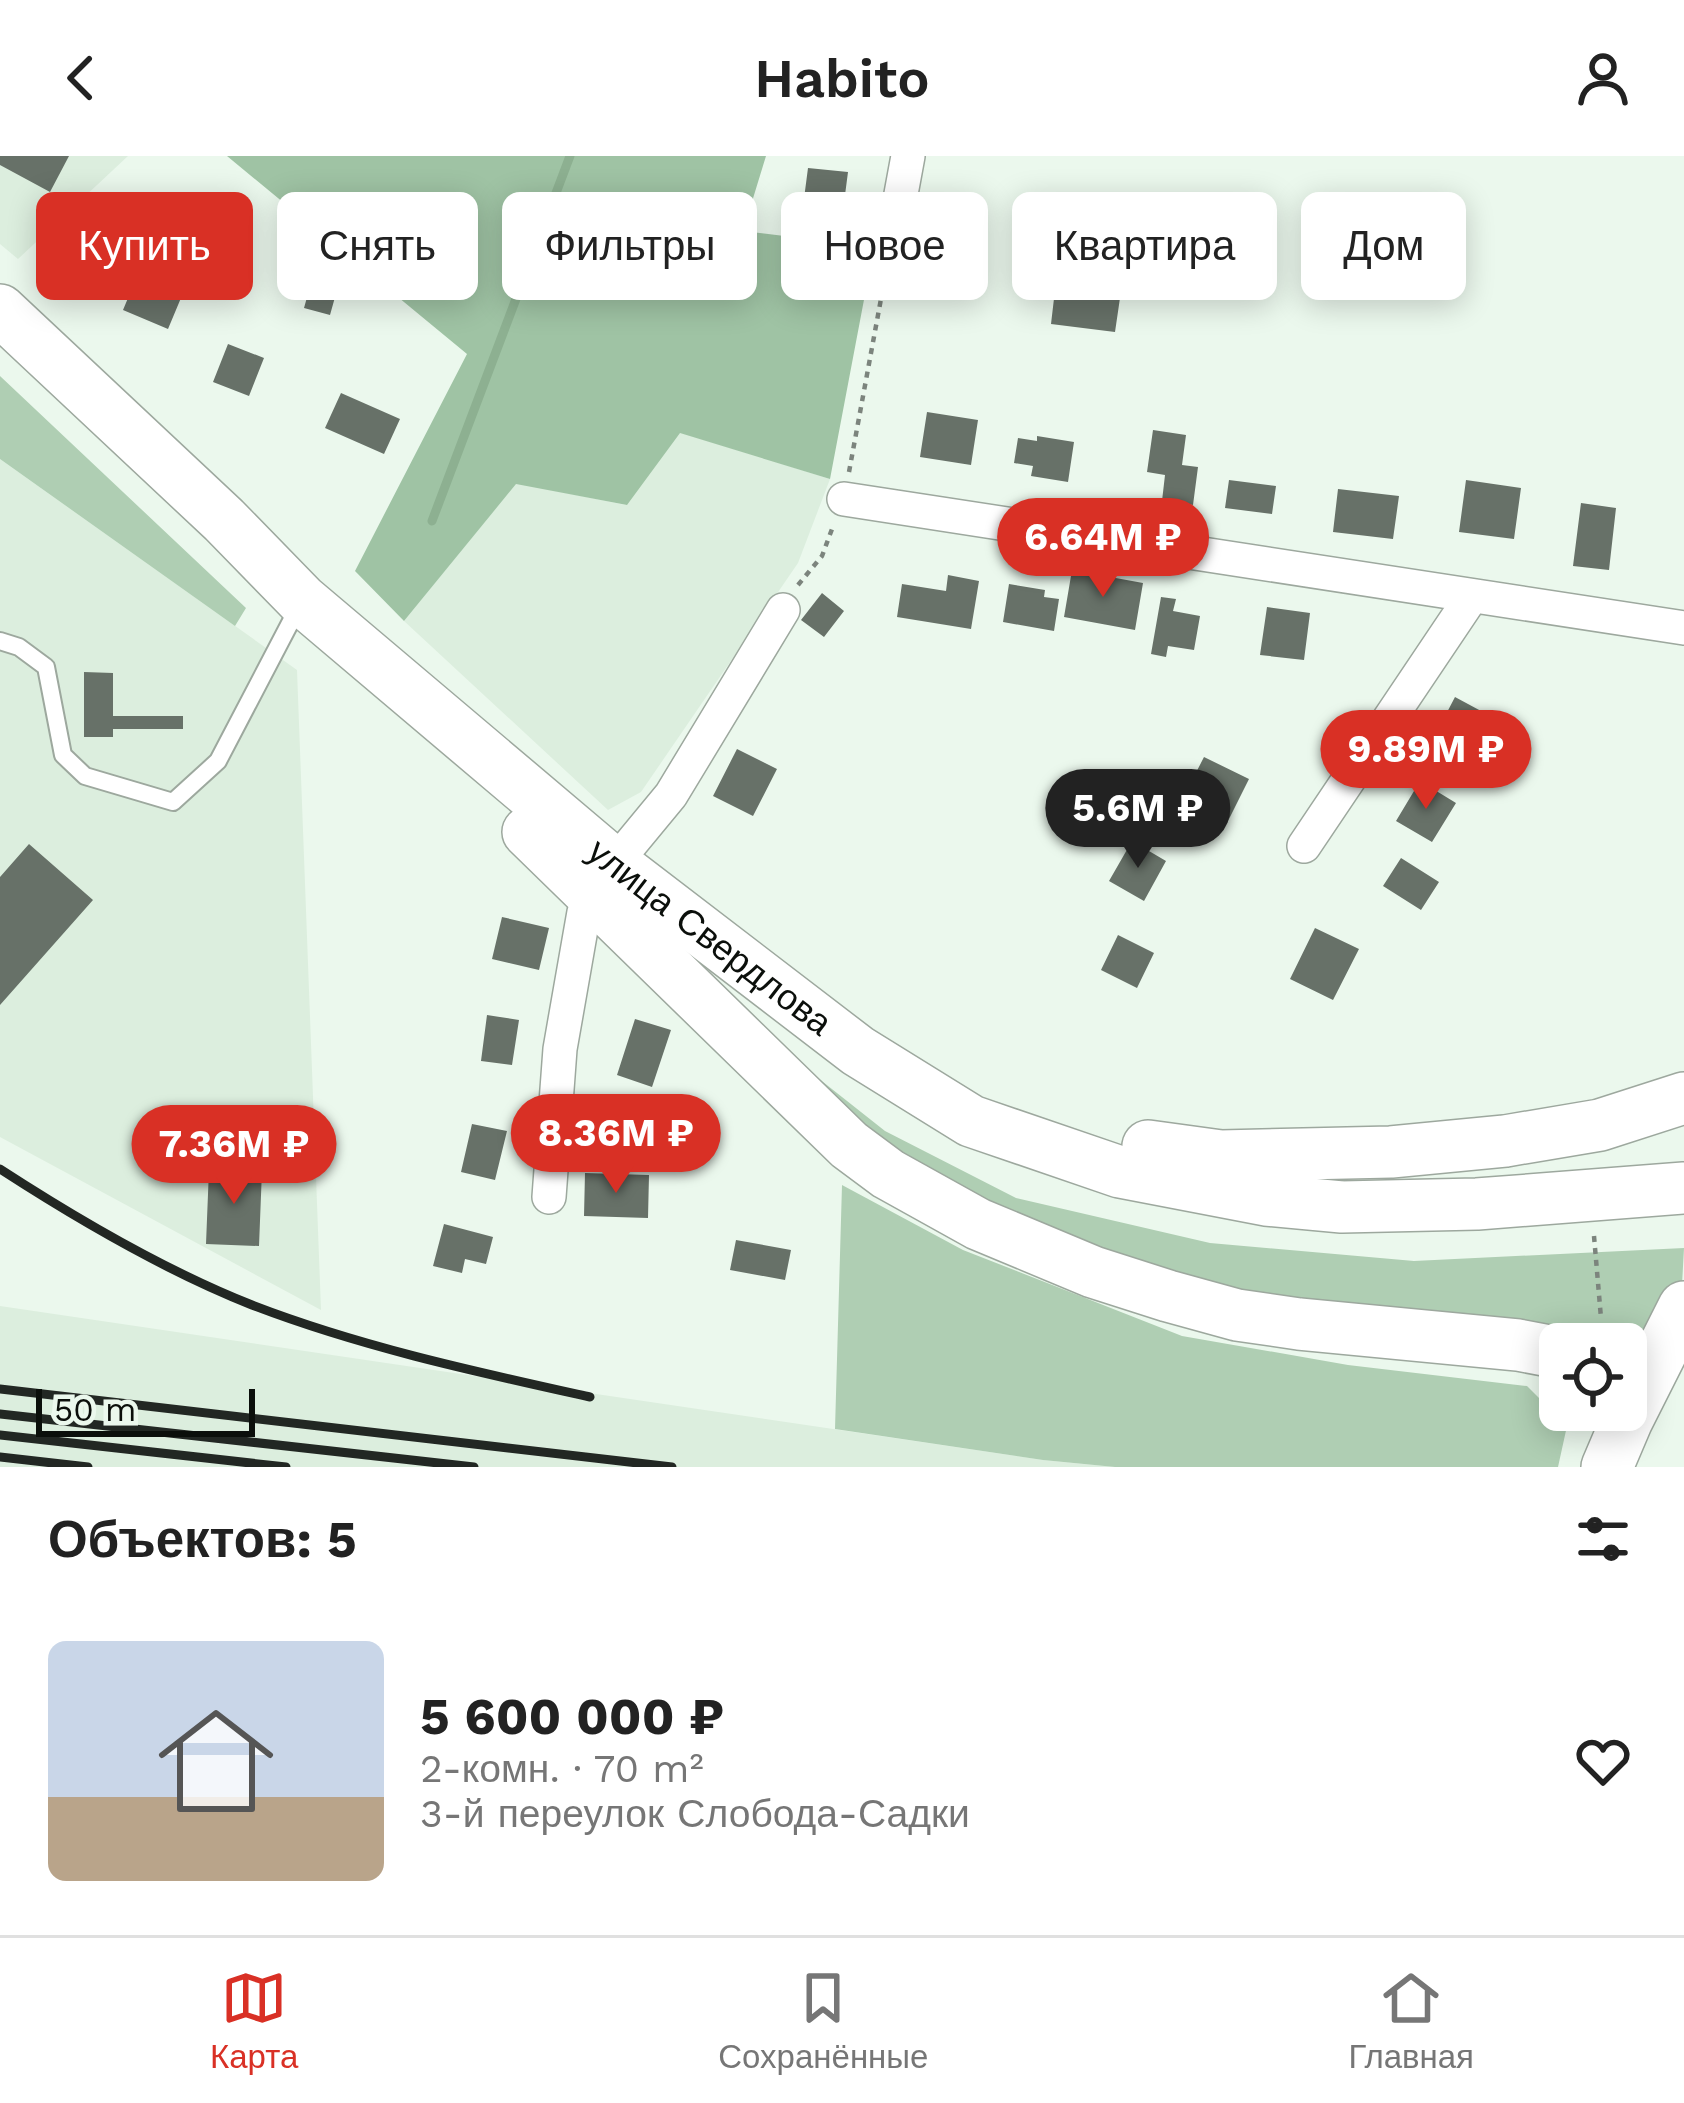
<!DOCTYPE html>
<html lang="ru">
<head>
<meta charset="utf-8">
<style>
  body { margin:0; font-family:"Work Sans",sans-serif; background:#f6f6f6; color:#222; height:100vh; display:flex; flex-direction:column; font-size:45px; white-space:nowrap }
  * { box-sizing:border-box; margin:0 }
  p { font-size:39px; color:#767676 }
  .icon { flex:none; width:66px; height:66px; fill:none; stroke:currentColor; stroke-width:2; stroke-linecap:round; stroke-linejoin:round }
  .map { position:relative; height:1311px; overflow:hidden }
  .panel { display:flex; flex-direction:column; background:#fff; flex:1 }
  .panel>* { flex:none }
  .guide { position:absolute; left:36px; top:36px; width:1614px; height:108px; display:flex; gap:24px }
  .buttons { position:absolute; left:1539px; top:1167px; display:grid; gap:24px }
  .buttons a { display:grid; place-items:center; width:108px; height:108px; border-radius:18px; background:#fff; box-shadow:0 6px 30px #0003; font-size:60px }
  .scale { position:absolute; left:36px; bottom:30px; width:219px; box-sizing:border-box; padding-left:12px; border:6px solid #0b0f0b; border-top:0; font-size:33px; line-height:42px; white-space:nowrap; color:#0b0f0b; -webkit-text-stroke:9px #ebf8ed; paint-order:stroke }
  .price { position:absolute; translate:-50% -102px; padding:0 27px; border-radius:42px; background:#d93025; color:#fff; font-size:39px; line-height:78px; filter:drop-shadow(0 3px 6px #0008) }
  .price::after { content:''; position:absolute; left:50%; top:72px; width:36px; height:27px; margin-left:-18px; background:inherit; clip-path:polygon(0 0,100% 0,50% 100%) }
  .price.selected { background:#222; color:#fff }
  ul { padding:0; list-style:none }
  li { display:flex; align-items:center; gap:36px; height:300px; padding:0 48px }
  li span { display:grid; place-items:center; flex:none; width:336px; height:240px; border-radius:18px; color:#555 }
  li>.icon { margin-inline-start:auto }
  span .icon { width:144px; height:144px; fill:#fffc; stroke-width:1 }
  li b { font-size:51px }
  h2 { display:flex; justify-content:space-between; align-items:center; height:144px; padding:0 48px; font-size:51px }
  .pill { padding:0 42px; border-radius:18px; background:#fff; box-shadow:0 6px 30px #0003; font-size:42px; line-height:108px }
  .pill.selected { background:#d93025; color:#fff }
  header { display:flex; justify-content:space-between; align-items:center; height:156px; padding:0 48px; background:#fff; font-size:54px; font-weight:600 }
  .tabs { display:flex; justify-content:space-around; align-items:center; height:168px; border-top:3px solid #e0e0e0; background:#fff; font-size:33px; color:#767676 }
  .tabs a { display:grid; justify-items:center; gap:6px }
  .tabs .selected { color:#d93025 }
  .map>svg:first-child { display:block }
  .built { fill:#dceede }
  .green { fill:#afceb3 }
  .forest { fill:#9fc3a4 }
  .lines { fill:none; stroke-linecap:round; stroke-linejoin:round }
  .stream { stroke:#8db091; stroke-width:9 }
  .building { fill:#677168 }
  .service-casing { stroke:#9da89e; stroke-width:20 }
  .minor-casing { stroke:#9da89e; stroke-width:36 }
  .primary-casing { stroke:#9da89e; stroke-width:54 }
  .path { stroke:#7c847d; stroke-width:4.5; stroke-dasharray:6 6; stroke-linecap:butt }
  .service { stroke:#fff; stroke-width:16 }
  .minor { stroke:#fff; stroke-width:33 }
  .primary { stroke:#fff; stroke-width:51 }
  .rail { stroke:#222723; stroke-width:9 }
  .labels { text-anchor:middle; dominant-baseline:central; stroke-width:9; stroke-linejoin:round; paint-order:stroke }
  .street-label { font-size:36px; fill:#0b0f0b; stroke:#ebf8ed }
</style>
</head>
<body>
<header><svg class="icon" aria-label="back" viewBox="0 0 24 24"><path d="M15 5l-7 7 7 7"/></svg>Habito<svg class="icon" aria-label="person" viewBox="0 0 24 24"><circle cx="12" cy="8" r="4"/><path d="M4 21q1-7 8-7t8 7"/></svg></header>
<div class="map">
<svg width="1684" height="1311" viewBox="0 0 1684 1311">
  <rect width="100%" height="100%" fill="#ebf8ed"/>
  <path class="built" d="M 0,0 L 128,0 L 18,103 L 0,88 Z
    M 679,276 L 830,323 L 798,407 L 641,636 L 608,654 L 404,465 L 516,327 L 626,349 Z
    M 0,303 L 297,514 L 321,1154 L 0,981 Z
    M 0,1150 L 1043,1304 L 1115,1311 L 0,1311 Z"/>
  <path class="green" d="M 0,220 L 246,452 L 235,470 L 0,303 Z
    M 642,783 L 885,975 L 1016,1042 L 1210,1087 L 1414,1105 L 1684,1092 L 1682,1129 L 1639,1179 L 1577,1188 L 1278,1163 L 1095,1106 L 880,999 Z
    M 842,1029 L 963,1094 L 1182,1180 L 1348,1209 L 1527,1230 L 1567,1270 L 1558,1311 L 1115,1311 L 1043,1304 L 835,1273 Z"/>
  <path class="forest" d="M 227,0 L 766,0 L 743,75 L 874,91 L 830,323 L 680,277 L 627,349 L 516,328 L 404,465 L 355,415 L 467,198 Z"/>
  <g class="lines">
    <path class="stream" d="M 432,365 L 570,0"/>
  </g>
  <path class="building" d="M 0,0 L 69,0 L 50,36 L 0,9 Z
    M 808,12 L 848,16 L 842,62 L 802,58 Z
    M 928,72 L 974,80 L 966,127 L 920,119 Z
    M 146,99 L 191,118 L 168,173 L 123,154 Z
    M 311,127 L 337,134 L 330,159 L 304,152 Z
    M 1055,134 L 1120,142 L 1115,176 L 1051,168 Z
    M 228,188 L 264,202 L 249,240 L 213,226 Z
    M 341,237 L 400,263 L 384,298 L 325,272 Z
    M 927,256 L 978,264 L 971,309 L 920,301 Z
    M 1153,274 L 1186,279 L 1182,309 L 1198,311 L 1193,349 L 1162,345 L 1165,319 L 1147,316 Z
    M 1037,280 L 1074,286 L 1068,326 L 1031,320 L 1033,310 L 1014,307 L 1018,282 L 1037,285 Z
    M 1229,324 L 1276,330 L 1272,358 L 1225,352 Z
    M 1466,324 L 1521,332 L 1514,383 L 1459,376 Z
    M 1338,333 L 1399,340 L 1393,383 L 1333,376 Z
    M 1581,347 L 1616,352 L 1609,414 L 1573,410 Z
    M 1072,414 L 1143,427 L 1135,474 L 1064,461 Z
    M 948,419 L 979,425 L 971,473 L 897,461 L 902,428 L 946,435 Z
    M 1009,428 L 1045,434 L 1044,441 L 1059,443 L 1054,475 L 1003,466 Z
    M 822,437 L 844,455 L 824,481 L 801,464 Z
    M 1161,441 L 1176,443 L 1173,455 L 1200,460 L 1194,494 L 1168,490 L 1166,501 L 1151,498 Z
    M 1267,451 L 1310,457 L 1304,504 L 1260,499 Z
    M 84,516 L 113,517 L 113,560 L 183,560 L 183,573 L 113,573 L 113,581 L 84,581 Z
    M 1455,541 L 1481,555 L 1455,603 L 1421,585 L 1435,559 L 1443,564 Z
    M 737,593 L 777,613 L 753,660 L 713,640 Z
    M 1204,601 L 1249,623 L 1227,667 L 1182,644 Z
    M 1420,625 L 1456,647 L 1432,686 L 1396,665 Z
    M 1132,685 L 1166,705 L 1144,745 L 1109,725 Z
    M 29,688 L 93,744 L 0,849 L 0,721 Z
    M 1401,702 L 1439,726 L 1421,754 L 1383,730 Z
    M 502,761 L 549,772 L 539,814 L 492,803 Z
    M 1315,772 L 1359,793 L 1333,844 L 1290,823 Z
    M 1118,779 L 1154,797 L 1137,832 L 1101,814 Z
    M 487,859 L 519,864 L 512,909 L 481,905 Z
    M 635,863 L 671,874 L 652,931 L 617,919 Z
    M 472,968 L 507,975 L 495,1024 L 461,1016 Z
    M 209,1013 L 262,1014 L 259,1090 L 206,1088 Z
    M 585,1017 L 649,1019 L 648,1062 L 584,1060 Z
    M 444,1068 L 493,1081 L 486,1108 L 465,1103 L 462,1117 L 433,1110 Z
    M 736,1084 L 791,1094 L 785,1124 L 730,1114 Z"/>
  <g class="lines">
    <g class="service-casing">
      <path id="service" d="M 0,485 L 19,491 L 46,511 L 63,599 L 85,620 L 173,646 L 218,605 L 299,450"/>
    </g>
    <g class="minor-casing">
      <path id="minor" d="M 889,103 L 908,0
        M 844,343 L 1684,472
        M 1304,690 L 1472,440
        M 614,708 L 671,639 L 783,454
        M 549,1041 L 560,893 L 584,756 L 596,741"/>
    </g>
    <g class="primary-casing">
      <g id="primary">
        <path id="s1" d="M 0,154 L 224,364 L 302,444 L 614,708 L 858,895 L 971,965 L 1120,1016 L 1266,1044 L 1342,1051 L 1477,1048 L 1684,1032"/>
        <path d="M 528,676 L 849,989 L 888,1018 L 978,1068 L 1093,1116 L 1168,1140 L 1237,1159 L 1299,1168 L 1518,1189 L 1560,1197"/>
        <path d="M 1148,990 L 1221,1000 L 1391,996 L 1505,985 L 1600,969 L 1684,942"/>
        <path d="M 1607,1311 L 1627,1264 L 1684,1151"/>
      </g>
    </g>
    <path class="path" d="M 849,316 L 883,132
      M 798,429 L 822,400 L 832,373
      M 1594,1080 L 1601,1162"/>
    <use href="#service" class="service"/>
    <use href="#minor" class="minor"/>
    <use href="#primary" class="primary"/>
    <path class="rail" d="M 0,1013 C 77,1063 166,1115 252,1149 C 361,1191 477,1216 590,1241
      M 0,1233 L 672,1311
      M 0,1258 L 474,1311
      M 0,1279 L 286,1311
      M 0,1301 L 88,1311"/>
  </g>
  <g class="labels">
    <g class="street-label">
      <text stroke="none"><textPath href="#s1" startOffset="948">улица Свердлова</textPath></text>
    </g>
  </g>
</svg>
<div class="buttons">
<a><svg class="icon" aria-label="locate" viewBox="0 0 24 24"><circle cx="12" cy="12" r="6"/><path d="M12 2v4M12 18v4M2 12h4M18 12h4"/></svg></a>
</div>
<div class="scale">50 m</div>
<b class="price" style="left:1103px;top:444px">6.64M ₽</b>
<b class="price" style="left:1426px;top:656px">9.89M ₽</b>
<b class="price selected" style="left:1138px;top:715px">5.6M ₽</b>
<b class="price" style="left:616px;top:1040px">8.36M ₽</b>
<b class="price" style="left:234px;top:1051px">7.36M ₽</b>
<div class="guide">
<a class="pill selected">Купить</a>
<a class="pill">Снять</a>
<a class="pill">Фильтры</a>
<a class="pill">Новое</a>
<a class="pill">Квартира</a>
<a class="pill">Дом</a>
</div>
</div>
<section class="panel">
<h2>Объектов: 5<svg class="icon" aria-label="filters" viewBox="0 0 24 24"><path d="M4 7h16M4 17h16"/><circle cx="9" cy="7" r="2"/><circle cx="15" cy="17" r="2"/></svg></h2>
<ul>
<li><span style="background:linear-gradient(#c9d6e8 65%,#b9a48a 0)"><svg class="icon" aria-label="home" viewBox="0 0 24 24"><path d="M3 11l9-7 9 7M6 9v11h12V9"/></svg></span><div><b>5 600 000 ₽</b><p>2-комн. · 70 m²</p><p>3-й переулок Слобода-Садки</p></div><svg class="icon" aria-label="heart" viewBox="0 0 24 24"><path d="M12 20l-8-8c-3-5 5-10 8-4 3-6 11-1 8 4z"/></svg></li>
</ul>
</section>
<nav class="tabs">
<a class="selected"><svg class="icon" aria-label="map" viewBox="0 0 24 24"><path d="M3 6l6-2 6 2 6-2v14l-6 2-6-2-6 2zM9 4v14M15 6v14"/></svg>Карта</a>
<a><svg class="icon" aria-label="saved" viewBox="0 0 24 24"><path d="M7 4h10v16l-5-4-5 4z"/></svg>Сохранённые</a>
<a><svg class="icon" aria-label="home" viewBox="0 0 24 24"><path d="M3 11l9-7 9 7M6 9v11h12V9"/></svg>Главная</a>
</nav>
</body>
</html>
